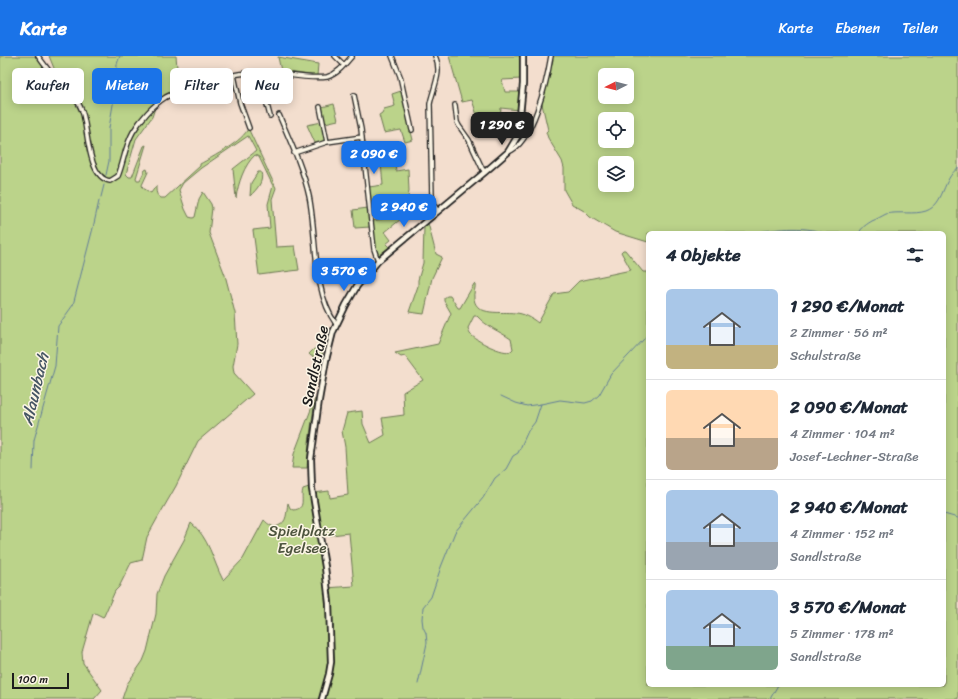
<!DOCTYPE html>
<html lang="de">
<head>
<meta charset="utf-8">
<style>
  body { margin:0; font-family:Sriracha,sans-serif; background:#f6f6f7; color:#1f2937; height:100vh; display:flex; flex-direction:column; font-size:15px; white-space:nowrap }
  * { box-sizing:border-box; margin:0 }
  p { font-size:13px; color:#747a83 }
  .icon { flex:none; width:22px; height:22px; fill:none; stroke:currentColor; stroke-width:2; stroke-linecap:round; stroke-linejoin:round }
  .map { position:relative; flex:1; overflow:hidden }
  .sheet { position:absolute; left:646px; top:175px; width:300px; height:456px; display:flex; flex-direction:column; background:#fff; border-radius:6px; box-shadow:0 2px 10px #0003 }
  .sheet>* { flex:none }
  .top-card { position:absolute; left:12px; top:12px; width:380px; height:36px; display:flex; gap:8px }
  .needle { width:26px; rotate:264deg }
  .buttons { position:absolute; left:598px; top:12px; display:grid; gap:8px }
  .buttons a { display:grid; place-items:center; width:36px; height:36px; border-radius:6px; background:#fff; box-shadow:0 2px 10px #0003; font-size:20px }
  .scale { position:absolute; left:12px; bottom:10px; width:57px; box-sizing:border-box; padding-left:4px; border:2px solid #1c1c1c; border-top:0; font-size:11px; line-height:14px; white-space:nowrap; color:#1c1c1c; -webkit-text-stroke:3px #fcf5e5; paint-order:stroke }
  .price { position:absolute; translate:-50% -34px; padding:0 9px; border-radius:8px; background:#1a73e8; color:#fff; font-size:13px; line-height:26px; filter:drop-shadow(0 1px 2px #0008) }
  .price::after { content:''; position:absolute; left:50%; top:24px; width:12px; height:9px; margin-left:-6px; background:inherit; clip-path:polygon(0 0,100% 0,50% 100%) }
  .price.selected { background:#222; color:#fff }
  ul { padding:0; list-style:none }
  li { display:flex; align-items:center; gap:12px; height:100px; padding:0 20px }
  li+li { border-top:1px solid #e0e1e3 }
  li span { display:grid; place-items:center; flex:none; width:112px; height:80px; border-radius:6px; color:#555 }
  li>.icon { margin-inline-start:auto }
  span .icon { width:48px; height:48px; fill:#fffc; stroke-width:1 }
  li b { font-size:17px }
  h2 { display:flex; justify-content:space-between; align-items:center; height:48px; padding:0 20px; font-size:17px }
  .tag { padding:0 14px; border-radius:6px; background:#fff; box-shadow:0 2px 10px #0003; font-size:14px; line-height:36px }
  .tag.selected { background:#1a73e8; color:#fff }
  header { display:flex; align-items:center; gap:24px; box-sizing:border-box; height:56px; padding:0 20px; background:#1a73e8; color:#fff }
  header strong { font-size:19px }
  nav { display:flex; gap:22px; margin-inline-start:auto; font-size:14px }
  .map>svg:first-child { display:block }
  .green { fill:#bbd38a; stroke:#6c7853; fill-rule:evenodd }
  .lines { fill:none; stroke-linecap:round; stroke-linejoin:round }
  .stream { stroke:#627d98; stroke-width:1 }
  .street-casing { stroke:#1c1c1c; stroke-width:6 }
  .secondary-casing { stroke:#1c1c1c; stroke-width:8 }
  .street { stroke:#fcf5e5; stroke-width:3.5 }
  .secondary { stroke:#fcf5e5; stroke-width:4.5 }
  .labels { text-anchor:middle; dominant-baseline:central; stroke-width:3; stroke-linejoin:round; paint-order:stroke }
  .street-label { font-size:15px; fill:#1c1c1c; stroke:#fcf5e5 }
  .park-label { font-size:15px; fill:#4c533d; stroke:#fcf5e5 }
  .water-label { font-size:16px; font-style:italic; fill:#455564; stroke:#fcf5e5 }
</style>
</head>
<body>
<header>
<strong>Karte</strong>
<nav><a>Karte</a><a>Ebenen</a><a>Teilen</a></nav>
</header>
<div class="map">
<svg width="958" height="643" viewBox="0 0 958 643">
  <rect width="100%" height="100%" fill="#f3dece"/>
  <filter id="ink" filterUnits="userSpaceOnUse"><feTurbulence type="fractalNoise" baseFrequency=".025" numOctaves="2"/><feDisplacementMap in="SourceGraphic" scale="8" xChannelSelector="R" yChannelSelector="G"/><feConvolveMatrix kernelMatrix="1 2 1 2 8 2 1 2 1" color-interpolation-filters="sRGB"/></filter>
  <g filter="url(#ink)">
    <path class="green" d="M 0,0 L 39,0 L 58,22 L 49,0 L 176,0 L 179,34 L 164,40 L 146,61 L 155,52 L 152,61 L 136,83 L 126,118 L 129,121 L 132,121 L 144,90 L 146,89 L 136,122 L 137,124 L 140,124 L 145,114 L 147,113 L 148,116 L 142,129 L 143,132 L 151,137 L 156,130 C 156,136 156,139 161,142 L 165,142 L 200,110 L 200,108 C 211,102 245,84 248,72 L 276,132 L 272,143 L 276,191 L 295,190 L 299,214 L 259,219 L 253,174 L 270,172 L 268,148 L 273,130 L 259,101 L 255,99 C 244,109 238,128 236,142 L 233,113 L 256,95 L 248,80 L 201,112 L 183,127 L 179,134 L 185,153 L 189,161 L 193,162 L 195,161 L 199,143 L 203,136 L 211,148 L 212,152 L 209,177 L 225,219 L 235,257 L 237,288 L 233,310 L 234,317 L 253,338 L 198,385 L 176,430 L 157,463 L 147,481 L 142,504 L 131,507 L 119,531 L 115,535 L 104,560 L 103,561 L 95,557 L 93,558 L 82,596 L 83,607 L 102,634 L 94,643 L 0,643 Z
      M 449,0 L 521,0 L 521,23 L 502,24 L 505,36 L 520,36 L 519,54 L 501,52 L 500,64 L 480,68 L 472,44 L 462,46 Z
      M 552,0 L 958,0 L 958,643 L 122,643 L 127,628 L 143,605 L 147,595 L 156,558 L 157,538 L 164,520 L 184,484 L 191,467 C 209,481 213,505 223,524 L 243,503 L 264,464 C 266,466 269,469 272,470 C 274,471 276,471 278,470 C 288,466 286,456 288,447 L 290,452 L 293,454 C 307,453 300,442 303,433 L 309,431 L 326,532 L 354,530 L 349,477 L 322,480 L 314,437 L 329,435 L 330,442 L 348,439 L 345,391 L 342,375 L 347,357 L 362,355 L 363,368 L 371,387 L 385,379 L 382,362 L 404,359 L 403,336 L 423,324 L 405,300 L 401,301 L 395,297 L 438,288 L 451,257 L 444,245 L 444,242 L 447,240 L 450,240 L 458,252 L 460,252 L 474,228 L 475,227 C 476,232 473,237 474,243 C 477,261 502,255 515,257 C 523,257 532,262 538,267 L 554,238 L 568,236 L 579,225 L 631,214 L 621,196 L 623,194 L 625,194 L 643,216 L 648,216 L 648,629 L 944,629 L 944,177 L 648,177 L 648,186 L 615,176 L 590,161 L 584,155 L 572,148 L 564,134 L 564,112 L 562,105 L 548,82 L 546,76 L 548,74 L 542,48 ZM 605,19 L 627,19 L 627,41 L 605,41 ZM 605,63 L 627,63 L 627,85 L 605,85 ZM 605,107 L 627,107 L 627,129 L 605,129 ZM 474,260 L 477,260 C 487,271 499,275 511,283 L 513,293 L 511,295 C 504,299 476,285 470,278 C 469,276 469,275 468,272 Z
      M 278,1 L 318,8 L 317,20 L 281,15 Z
      M 401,35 L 413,84 L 405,86 L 401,74 L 384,77 L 379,59 L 382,57 L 384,53 L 395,50 L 392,38 Z
      M 334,48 L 338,64 L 325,67 L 322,51 Z
      M 322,66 L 325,83 L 323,85 L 315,87 L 307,69 Z
      M 391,95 L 393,95 L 396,115 L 408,113 L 409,135 L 405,162 L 401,163 L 385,176 L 391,184 L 386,188 L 389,191 L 379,199 L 376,197 L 373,165 L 390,161 L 389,146 L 371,148 L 369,131 L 383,129 L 380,96 Z
      M 258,116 L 261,116 C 264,126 257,133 250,140 L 251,127 Z
      M 368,152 L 370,171 L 355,172 L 353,154 Z
      M 428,167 L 436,198 L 442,201 L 432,222 L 424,258 L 409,256 L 418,230 L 418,224 L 423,207 L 424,171 Z
      M 324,288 L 322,296 L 323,302 L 311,300 L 309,298 L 314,293 Z
      M 315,343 L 309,386 L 307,412 L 292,412 L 294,398 Z"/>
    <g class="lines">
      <path class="stream" d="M 106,119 L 109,105 L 109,72 L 116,31 L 117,8 L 120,0
        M 101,141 L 104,129
        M 752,177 C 775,173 802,169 824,177
        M 859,177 C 862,171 867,168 872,165 C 877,163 882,160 886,158 C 899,155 914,159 926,155 C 945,148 942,123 958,112
        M 501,340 L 516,347 L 527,350 L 541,348 L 560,344 L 585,347 L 592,345 L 599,339 L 611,318 L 645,282 L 648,277
        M 33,414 L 34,384 L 55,310 L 58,270 L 73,249 L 93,172 L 99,145
        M 944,458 L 958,462
        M 418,628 L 427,587 L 426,577 L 423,571 L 422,563 L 423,551 L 431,541 L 441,511 L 455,476 L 483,442 L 495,422 L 506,413 L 513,400 L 518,397 L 528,375 L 535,366 L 541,348
        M 770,643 L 778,629"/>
      <g class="street-casing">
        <path id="street" d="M 38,0 C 44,8 50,17 57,24 C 67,34 79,43 83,58 C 88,75 88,122 110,125 L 118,120 C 124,105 125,90 133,76 C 140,64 153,49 166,41 C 190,28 235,16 263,16 C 282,17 309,24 327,21 C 338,18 345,8 352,0
          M 335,0 L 344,9
          M 392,0 L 400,20 L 412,74
          M 435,0 C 443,16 433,32 430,48 L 432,142 L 433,148 L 438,155
          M 262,16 L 265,41 L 270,60
          M 234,19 L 240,47 L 249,72
          M 354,39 L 361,73 L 374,193 L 378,205
          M 455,49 L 457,66 L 459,70 L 469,84 L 482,112 L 485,116
          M 320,51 L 327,86
          M 279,59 C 290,85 303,112 309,140 C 317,178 312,235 336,268
          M 508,96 C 533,88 547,24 551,0
          M 294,97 L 327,86 L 362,81"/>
      </g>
      <g class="secondary-casing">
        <path id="secondary" d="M 322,643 L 329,618 L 331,606 L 329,547 L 325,511 L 312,433 L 311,403 L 319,344 L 326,304 L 333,276 L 346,249 L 357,230 L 378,205 L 485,116 L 508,96 L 517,81 L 519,70 L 523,28 L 523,0"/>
      </g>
      <use href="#street" class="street"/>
      <use href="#secondary" class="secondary"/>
    </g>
  </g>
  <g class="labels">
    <g class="street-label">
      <text transform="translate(315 310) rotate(-78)">Sandlstraße</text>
    </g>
    <g class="park-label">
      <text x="302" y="475">Spielplatz<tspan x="302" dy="17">Egelsee</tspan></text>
    </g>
    <g class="water-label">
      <text transform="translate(35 333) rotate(-77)">Alaunbach</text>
    </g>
  </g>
</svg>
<div class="buttons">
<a><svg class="needle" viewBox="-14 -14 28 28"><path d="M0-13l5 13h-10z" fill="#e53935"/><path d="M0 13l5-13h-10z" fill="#747a83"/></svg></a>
<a><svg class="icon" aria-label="locate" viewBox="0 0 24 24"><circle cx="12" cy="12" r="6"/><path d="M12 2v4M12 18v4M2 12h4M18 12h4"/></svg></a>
<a><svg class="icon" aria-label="layers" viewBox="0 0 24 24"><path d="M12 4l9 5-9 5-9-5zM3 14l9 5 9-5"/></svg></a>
</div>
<div class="scale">100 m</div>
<b class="price selected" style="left:502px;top:90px">1 290 €</b>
<b class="price" style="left:374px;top:119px">2 090 €</b>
<b class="price" style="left:404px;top:172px">2 940 €</b>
<b class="price" style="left:344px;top:236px">3 570 €</b>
<div class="top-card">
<a class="tag">Kaufen</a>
<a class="tag selected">Mieten</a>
<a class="tag">Filter</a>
<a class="tag">Neu</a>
</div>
<section class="sheet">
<h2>4 Objekte<svg class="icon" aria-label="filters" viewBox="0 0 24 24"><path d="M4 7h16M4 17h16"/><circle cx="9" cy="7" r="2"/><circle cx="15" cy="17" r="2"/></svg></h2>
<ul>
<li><span style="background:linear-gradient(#a9c7e8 70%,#c2b280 0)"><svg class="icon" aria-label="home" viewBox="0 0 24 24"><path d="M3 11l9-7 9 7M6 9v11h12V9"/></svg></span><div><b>1 290 €/Monat</b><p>2 Zimmer · 56 m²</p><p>Schulstraße</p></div></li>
<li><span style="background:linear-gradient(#ffd9b3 60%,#b9a48a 0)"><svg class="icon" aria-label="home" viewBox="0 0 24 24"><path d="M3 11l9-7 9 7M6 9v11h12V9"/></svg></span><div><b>2 090 €/Monat</b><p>4 Zimmer · 104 m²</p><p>Josef-Lechner-Straße</p></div></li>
<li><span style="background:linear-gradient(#a9c7e8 65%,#9aa5b1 0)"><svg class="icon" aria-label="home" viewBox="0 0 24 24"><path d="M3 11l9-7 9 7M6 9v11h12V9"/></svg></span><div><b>2 940 €/Monat</b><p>4 Zimmer · 152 m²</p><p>Sandlstraße</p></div></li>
<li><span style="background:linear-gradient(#a9c7e8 70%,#7fa58c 0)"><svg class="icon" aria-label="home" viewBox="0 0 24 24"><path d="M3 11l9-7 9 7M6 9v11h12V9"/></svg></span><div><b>3 570 €/Monat</b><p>5 Zimmer · 178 m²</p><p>Sandlstraße</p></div></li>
</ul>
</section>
</div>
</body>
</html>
